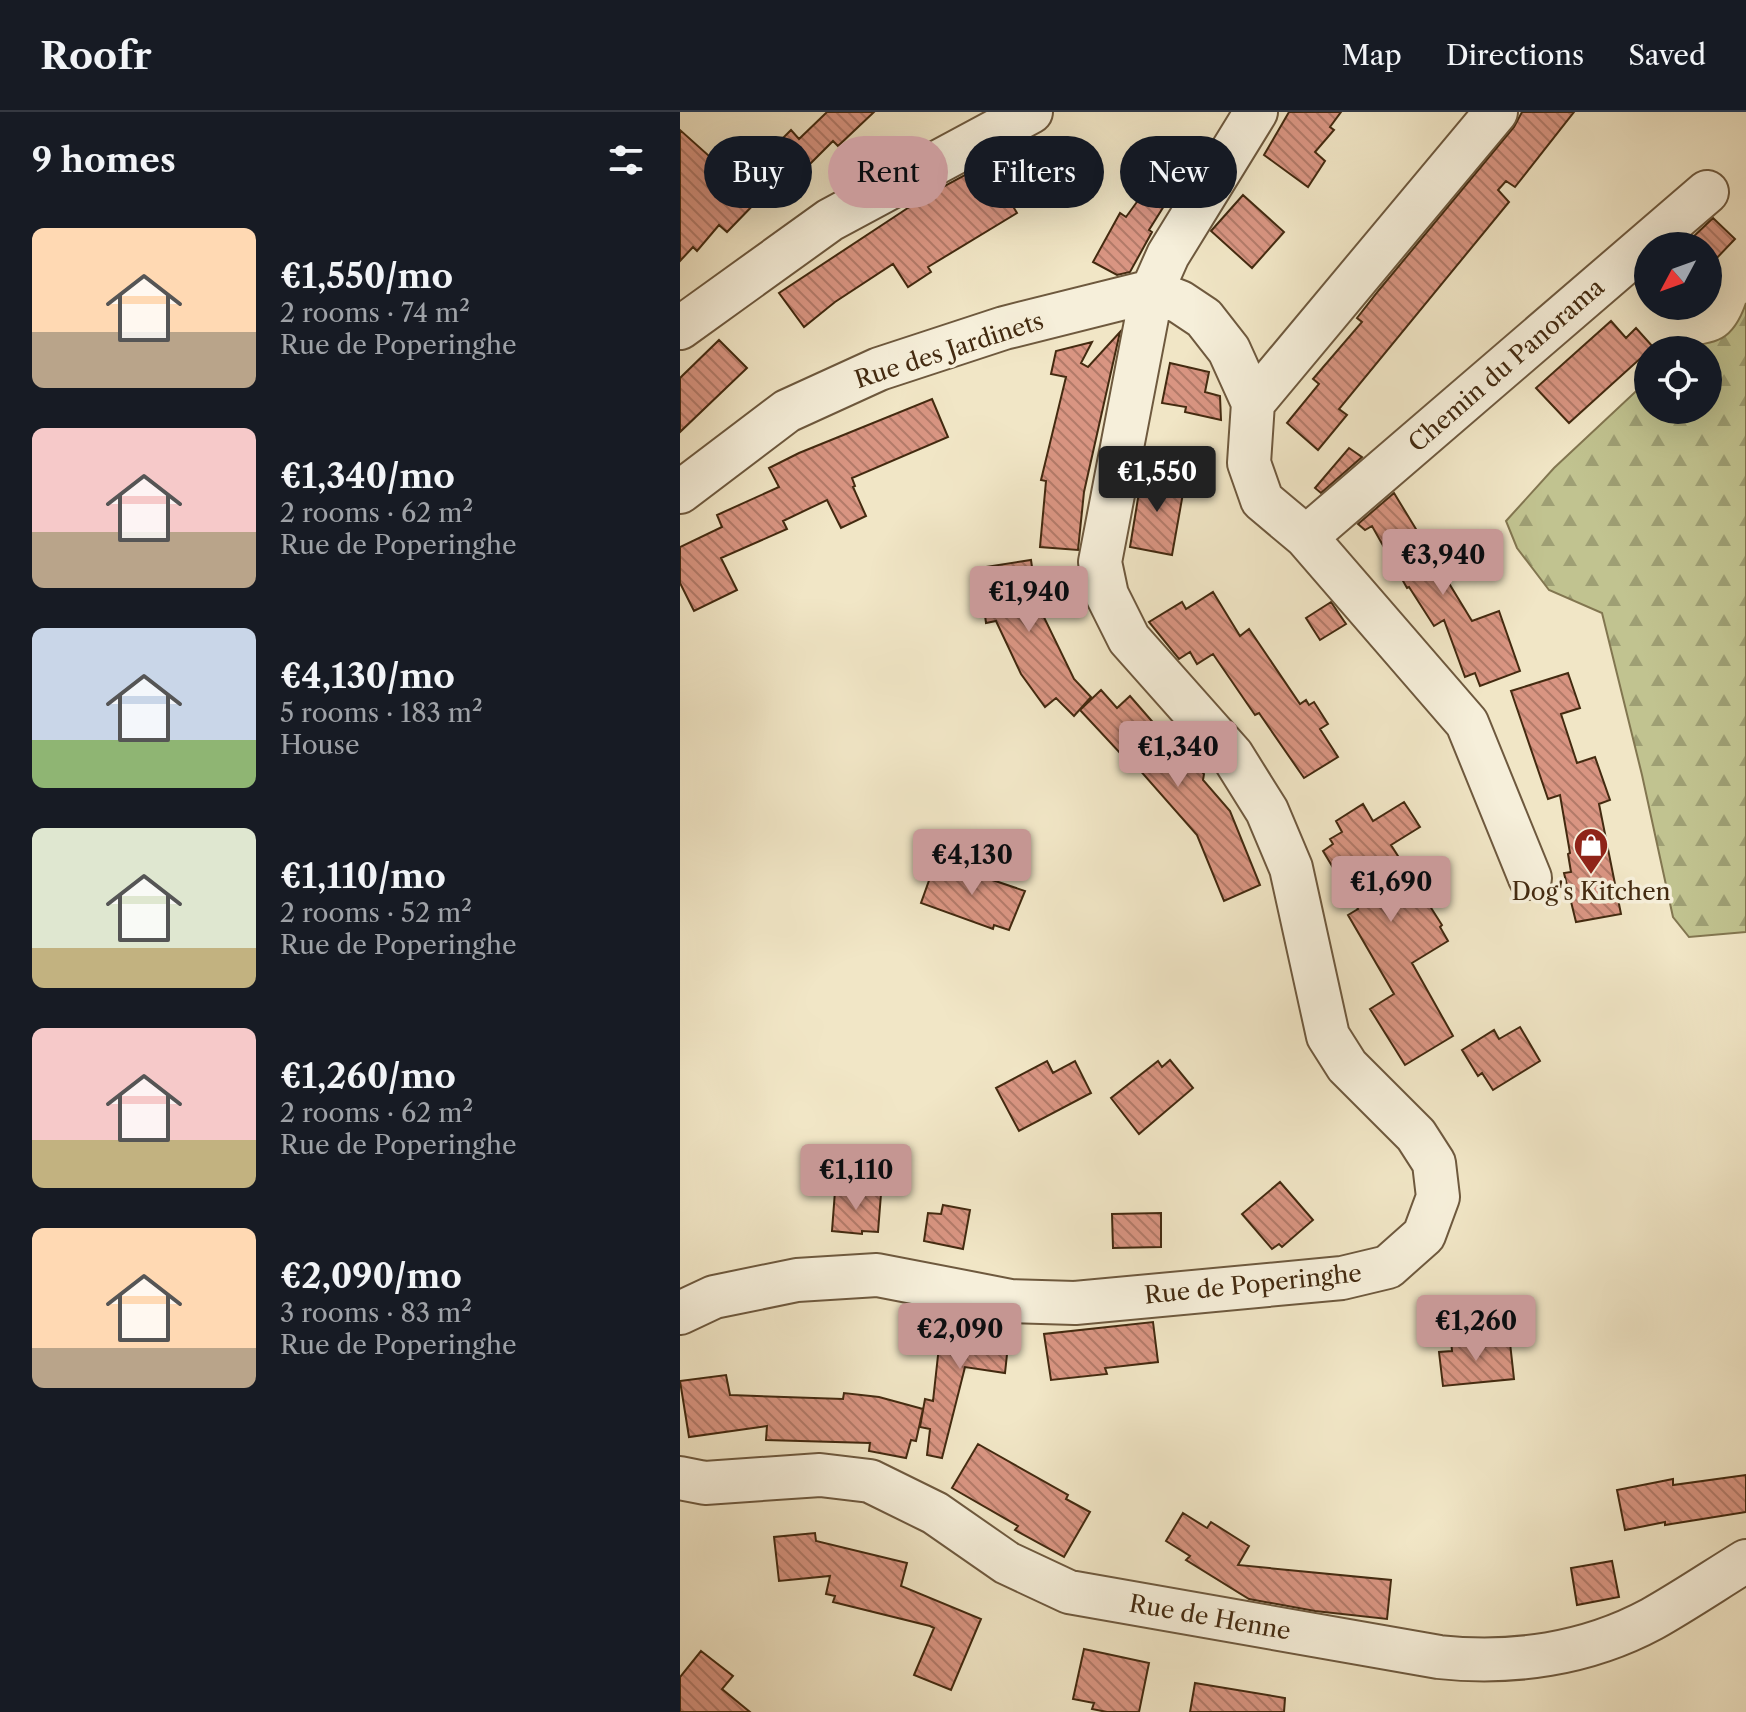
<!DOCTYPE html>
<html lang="en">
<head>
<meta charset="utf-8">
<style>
  body { margin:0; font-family:"Libre Caslon Text",serif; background:#20242c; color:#f1f3f6; height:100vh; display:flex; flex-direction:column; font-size:30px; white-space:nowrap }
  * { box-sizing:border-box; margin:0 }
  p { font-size:26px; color:#9ea1a6 }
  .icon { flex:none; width:44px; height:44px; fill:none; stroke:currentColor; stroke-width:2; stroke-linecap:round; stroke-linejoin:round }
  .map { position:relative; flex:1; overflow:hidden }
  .side { display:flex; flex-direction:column; background:#171b24; width:680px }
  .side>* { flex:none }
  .banner { position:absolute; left:24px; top:24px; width:760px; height:72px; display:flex; gap:16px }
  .needle { width:52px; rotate:229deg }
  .fabs { position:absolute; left:954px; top:120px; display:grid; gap:16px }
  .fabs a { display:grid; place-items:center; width:88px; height:88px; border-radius:50%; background:#171b24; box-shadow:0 8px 32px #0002; font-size:40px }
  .price { position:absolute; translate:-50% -68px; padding:0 18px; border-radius:8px; background:#c59692; color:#111; font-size:26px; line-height:52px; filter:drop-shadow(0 2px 4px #0008) }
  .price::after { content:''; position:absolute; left:50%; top:48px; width:24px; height:18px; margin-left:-12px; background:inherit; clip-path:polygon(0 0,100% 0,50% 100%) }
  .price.selected { background:#222; color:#fff }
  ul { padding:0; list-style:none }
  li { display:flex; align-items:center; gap:24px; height:200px; padding:0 32px }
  li span { display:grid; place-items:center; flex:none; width:224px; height:160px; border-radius:12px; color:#555 }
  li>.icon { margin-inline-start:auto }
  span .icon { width:96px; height:96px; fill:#fffc; stroke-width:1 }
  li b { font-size:34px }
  h2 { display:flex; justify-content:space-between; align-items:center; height:96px; padding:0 32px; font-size:34px }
  .tag { padding:0 28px; border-radius:36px; background:#171b24; box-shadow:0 8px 32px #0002; font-size:28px; line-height:72px }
  .tag.selected { background:#c59692; color:#111 }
  header { display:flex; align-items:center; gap:48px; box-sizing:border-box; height:112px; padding:0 40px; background:#171b24; border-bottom:2px solid #363941 }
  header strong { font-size:38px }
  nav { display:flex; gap:44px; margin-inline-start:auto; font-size:28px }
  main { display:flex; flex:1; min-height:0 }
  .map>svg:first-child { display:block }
  .forest { fill:url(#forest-firs); stroke:#827650; stroke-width:2 }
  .building { fill:url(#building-back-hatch); stroke:#432a10; stroke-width:2 }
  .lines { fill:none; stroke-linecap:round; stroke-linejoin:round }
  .minor-casing { stroke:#6e593e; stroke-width:46 }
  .minor { stroke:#f6efda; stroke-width:42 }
  .labels { text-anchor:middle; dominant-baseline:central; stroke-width:7; stroke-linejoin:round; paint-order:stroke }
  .street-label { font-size:24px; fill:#432a10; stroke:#f6efda }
  .poi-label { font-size:24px; fill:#432a10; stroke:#f6efda }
</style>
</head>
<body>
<header>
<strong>Roofr</strong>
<nav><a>Map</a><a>Directions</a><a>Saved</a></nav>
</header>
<main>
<section class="side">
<h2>9 homes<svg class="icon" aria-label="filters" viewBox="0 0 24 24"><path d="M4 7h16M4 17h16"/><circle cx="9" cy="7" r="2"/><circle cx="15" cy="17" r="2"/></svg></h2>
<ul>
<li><span style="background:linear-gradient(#ffd9b3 65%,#b9a48a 0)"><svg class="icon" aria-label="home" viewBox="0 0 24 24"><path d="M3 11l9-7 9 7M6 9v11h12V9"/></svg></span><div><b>€1,550/mo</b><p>2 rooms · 74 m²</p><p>Rue de Poperinghe</p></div></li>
<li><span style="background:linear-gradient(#f6c9c9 65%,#b9a48a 0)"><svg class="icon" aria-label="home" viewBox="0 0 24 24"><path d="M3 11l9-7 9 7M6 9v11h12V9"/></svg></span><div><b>€1,340/mo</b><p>2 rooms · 62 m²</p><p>Rue de Poperinghe</p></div></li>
<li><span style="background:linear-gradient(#c9d6e8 70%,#8fb573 0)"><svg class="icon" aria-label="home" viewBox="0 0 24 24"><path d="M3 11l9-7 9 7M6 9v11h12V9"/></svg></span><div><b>€4,130/mo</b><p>5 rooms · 183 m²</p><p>House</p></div></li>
<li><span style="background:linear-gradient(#dfe7d0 75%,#c2b280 0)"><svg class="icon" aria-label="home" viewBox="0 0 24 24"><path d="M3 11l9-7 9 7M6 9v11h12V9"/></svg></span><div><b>€1,110/mo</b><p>2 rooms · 52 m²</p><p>Rue de Poperinghe</p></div></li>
<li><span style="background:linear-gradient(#f6c9c9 70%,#c2b280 0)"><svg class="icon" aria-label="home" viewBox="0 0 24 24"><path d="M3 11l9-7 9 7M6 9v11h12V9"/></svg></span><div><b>€1,260/mo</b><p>2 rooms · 62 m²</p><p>Rue de Poperinghe</p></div></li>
<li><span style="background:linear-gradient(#ffd9b3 75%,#b9a48a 0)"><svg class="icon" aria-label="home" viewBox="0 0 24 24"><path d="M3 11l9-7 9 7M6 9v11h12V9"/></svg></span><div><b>€2,090/mo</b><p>3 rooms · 83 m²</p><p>Rue de Poperinghe</p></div></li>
</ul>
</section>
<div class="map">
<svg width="1066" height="1600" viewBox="0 0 1066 1600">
  <defs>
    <pattern id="forest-firs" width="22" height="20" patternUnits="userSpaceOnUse" patternTransform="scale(2)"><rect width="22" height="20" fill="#c1c390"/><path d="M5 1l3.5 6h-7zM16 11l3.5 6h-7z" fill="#9e9f74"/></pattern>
    <pattern id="building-back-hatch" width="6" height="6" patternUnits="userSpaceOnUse" patternTransform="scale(2)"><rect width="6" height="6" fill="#d99582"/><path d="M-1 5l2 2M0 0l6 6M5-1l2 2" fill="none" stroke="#b27a69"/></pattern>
  </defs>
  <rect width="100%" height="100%" fill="#f1e6c6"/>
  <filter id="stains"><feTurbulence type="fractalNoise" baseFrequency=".0025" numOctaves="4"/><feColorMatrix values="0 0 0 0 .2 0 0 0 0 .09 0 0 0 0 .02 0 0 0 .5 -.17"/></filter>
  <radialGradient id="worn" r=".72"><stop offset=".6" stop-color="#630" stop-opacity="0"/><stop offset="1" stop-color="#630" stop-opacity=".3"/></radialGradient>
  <path class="forest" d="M 1066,191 L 1066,820 L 1009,825 L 993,805 L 962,663 L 922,501 L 869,478 L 837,436 L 826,409 L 874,356 L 968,268 L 968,298 L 1028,298 L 1028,238 L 994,238 L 997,235 C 1036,231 1052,231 1066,191 Z"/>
  <path class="building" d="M 147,0 L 194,0 L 158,34 L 153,29 L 88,94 L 80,86 L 47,120 L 39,113 L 17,139 L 13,135 L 0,149 L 0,18 L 48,61 L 50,58 L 57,65 L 86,36 L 90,39 L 111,18 L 119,27 Z
    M 609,0 L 661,0 L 650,15 L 654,18 L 635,40 L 645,49 L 628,75 L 584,43 Z
    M 842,0 L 894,0 L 835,75 L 826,69 L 818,78 L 829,90 L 659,297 L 667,303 L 638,338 L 607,311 L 639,272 L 633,267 L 682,210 L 677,206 L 699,178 L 834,15 Z
    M 307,51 L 337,101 L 248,155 L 251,160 L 228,175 L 213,152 L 155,190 L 124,215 L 99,181 L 246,84 Z
    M 475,65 L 494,78 L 469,118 L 472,120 L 450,160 L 437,163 L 413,150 L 440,101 L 446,105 Z
    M 563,83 L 604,120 L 572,156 L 531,119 Z
    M 1033,106 L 1055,127 L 1033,150 L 1028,145 L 1028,134 L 1017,134 L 1010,128 Z
    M 931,209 L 946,226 L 956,216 L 973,235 L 889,311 L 856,276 Z
    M 440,220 L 404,380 L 398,438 L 360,435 L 366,369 L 361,368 L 386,265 L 371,262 L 376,239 L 412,230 L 401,251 L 408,255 Z
    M 39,228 L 67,256 L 0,320 L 0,266 Z
    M 490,251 L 529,260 L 525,280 L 540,284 L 541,308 L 505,300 L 506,295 L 482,291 Z
    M 252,287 L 268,325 L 172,366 L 175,374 L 173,375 L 186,404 L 161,416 L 147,388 L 103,409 L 107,417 L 41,446 L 57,478 L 14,499 L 0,471 L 0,435 L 42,415 L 37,403 L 99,375 L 89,356 L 119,341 Z
    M 669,336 L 682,345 L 641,381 L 635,376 Z
    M 462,362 L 505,370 L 492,443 L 450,435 Z
    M 714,381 L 792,509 L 819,499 L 840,559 L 800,574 L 795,561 L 785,565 L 764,508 L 754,514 L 729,475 L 727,476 L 692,414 L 685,418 L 678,412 Z
    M 351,448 L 357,491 L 394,567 L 411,585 L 394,604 L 376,586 L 365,595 L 341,562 L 316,509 L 306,511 L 299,456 Z
    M 533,480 L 560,524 L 569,517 L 620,592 L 626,588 L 629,593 L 634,590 L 648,612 L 640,617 L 658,645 L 624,666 L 579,601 L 575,603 L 533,542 L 517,552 L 510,540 L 499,547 L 469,510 L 502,490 L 506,497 Z
    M 651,490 L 666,512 L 640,528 L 626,506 Z
    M 888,561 L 900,596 L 881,602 L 897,651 L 915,645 L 930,688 L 919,692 L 941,802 L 896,810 L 884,761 L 891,760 L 888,742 L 890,741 L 880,683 L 868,687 L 831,579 Z
    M 421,578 L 437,596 L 450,584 L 497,638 L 504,639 L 524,662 L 523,668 L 550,699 L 580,773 L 544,789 L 517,723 L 443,639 L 440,641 L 400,598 Z
    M 724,690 L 740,715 L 711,733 L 762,813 L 760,815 L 768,829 L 732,851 L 773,924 L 725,953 L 690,897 L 714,882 L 668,803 L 678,797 L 643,739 L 653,732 L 650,727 L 662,720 L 656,709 L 683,692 L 693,709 Z
    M 256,749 L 345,779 L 329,818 L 314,813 L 313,817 L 241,791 Z
    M 840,915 L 860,949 L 813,978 L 802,961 L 798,964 L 782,938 L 814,918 L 819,927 Z
    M 490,948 L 513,976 L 459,1022 L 431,986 L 478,949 L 482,955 Z
    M 367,949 L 373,961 L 395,949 L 411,981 L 339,1019 L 316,976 Z
    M 600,1070 L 633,1108 L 602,1135 L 599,1132 L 592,1137 L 562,1102 Z
    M 155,1079 L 201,1082 L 198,1120 L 182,1119 L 182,1122 L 152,1119 Z
    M 263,1093 L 290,1098 L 283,1137 L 244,1129 L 248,1101 L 261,1102 Z
    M 481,1101 L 481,1135 L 433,1136 L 432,1102 Z
    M 262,1207 L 330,1214 L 325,1261 L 285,1255 L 262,1346 L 247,1343 L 250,1317 L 240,1315 L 245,1287 L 253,1289 Z
    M 473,1210 L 478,1250 L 425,1256 L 427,1262 L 371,1268 L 364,1222 Z
    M 799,1224 L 801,1235 L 830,1231 L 834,1267 L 763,1274 L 759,1240 L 772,1239 L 771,1228 Z
    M 46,1263 L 50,1283 L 163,1287 L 164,1281 L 199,1285 L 243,1297 L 236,1329 L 231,1328 L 226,1346 L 189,1339 L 190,1331 L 86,1328 L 87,1314 L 9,1325 L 0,1269 Z
    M 298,1332 L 388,1383 L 386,1387 L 410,1400 L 384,1445 L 335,1418 L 338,1414 L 272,1376 Z
    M 1066,1363 L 1066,1400 L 985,1413 L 985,1410 L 945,1418 L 937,1378 L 993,1367 L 993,1373 Z
    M 503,1401 L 527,1416 L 531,1410 L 569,1434 L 558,1453 L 711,1468 L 707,1507 L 635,1499 L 569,1487 L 506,1448 L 510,1444 L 486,1429 Z
    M 135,1421 L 136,1429 L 227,1451 L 221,1474 L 301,1507 L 271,1578 L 234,1563 L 254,1516 L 250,1514 L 153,1490 L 155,1484 L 146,1482 L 150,1464 L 99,1469 L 94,1425 Z
    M 932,1449 L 939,1485 L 897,1493 L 891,1456 Z
    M 404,1537 L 469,1551 L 459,1600 L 427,1600 L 412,1597 L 414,1591 L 393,1587 Z
    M 21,1539 L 53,1564 L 42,1577 L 70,1600 L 0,1600 L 0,1565 Z
    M 515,1571 L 605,1586 L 604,1600 L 510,1600 Z"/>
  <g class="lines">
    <g class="minor-casing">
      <path id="minor" d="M 472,179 L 500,190 L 524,206 L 549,238 L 573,291 L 569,351 L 582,388 L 626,425 L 787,611 L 850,766
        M 0,216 L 150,108 L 351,0
        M 573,291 L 816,0
        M 0,380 L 107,299 L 199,257 L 324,216 L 472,179
        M 626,425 L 1027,80
        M 0,1201 L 34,1185 L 117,1168 L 197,1163 L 331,1189 L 395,1191 L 662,1166 L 708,1155 L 744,1123 L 758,1085 L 754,1051 L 736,1023 L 667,954 L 648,924 L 611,756 L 587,699 L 552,643 L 449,527 L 427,483 L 420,450 L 472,179 L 488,143 L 576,0
        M 0,1366 L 25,1371 L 140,1363 L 190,1369 L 255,1401 L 327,1451 L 389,1480 L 759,1545 C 832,1553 907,1542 972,1507 C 1004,1489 1035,1468 1066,1449"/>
    </g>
    <use href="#minor" class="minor"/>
  </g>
  <defs>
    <g id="shop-pin" transform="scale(1.8)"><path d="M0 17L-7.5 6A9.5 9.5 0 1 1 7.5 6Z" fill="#8f2418" stroke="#f6efda"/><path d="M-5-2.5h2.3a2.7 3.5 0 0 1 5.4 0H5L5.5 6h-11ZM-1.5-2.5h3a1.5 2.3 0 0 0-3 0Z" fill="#fff"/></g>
  </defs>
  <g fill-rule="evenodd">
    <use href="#shop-pin" x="911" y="733"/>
  </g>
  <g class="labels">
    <g class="street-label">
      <text transform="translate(269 238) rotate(-18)">Rue des Jardinets</text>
      <text transform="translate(826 253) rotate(-41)">Chemin du Panorama</text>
      <text transform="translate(573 1172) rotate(-6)">Rue de Poperinghe</text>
      <text transform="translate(530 1505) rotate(10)">Rue de Henne</text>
    </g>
    <g class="poi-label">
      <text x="911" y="779">Dog's Kitchen</text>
    </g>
  </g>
  <rect width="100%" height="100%" filter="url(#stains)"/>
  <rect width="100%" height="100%" fill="url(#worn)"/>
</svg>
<div class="fabs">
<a><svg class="needle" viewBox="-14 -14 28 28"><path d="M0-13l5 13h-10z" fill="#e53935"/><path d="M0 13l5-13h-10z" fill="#9ea1a6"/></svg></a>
<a><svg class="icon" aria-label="locate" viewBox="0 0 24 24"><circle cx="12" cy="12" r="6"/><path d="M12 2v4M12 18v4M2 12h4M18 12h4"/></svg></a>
</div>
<b class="price selected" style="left:477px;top:402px">€1,550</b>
<b class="price" style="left:763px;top:485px">€3,940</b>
<b class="price" style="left:349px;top:522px">€1,940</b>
<b class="price" style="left:498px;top:677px">€1,340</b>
<b class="price" style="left:292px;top:785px">€4,130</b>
<b class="price" style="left:711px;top:812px">€1,690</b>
<b class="price" style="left:176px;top:1100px">€1,110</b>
<b class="price" style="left:796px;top:1251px">€1,260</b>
<b class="price" style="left:280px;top:1259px">€2,090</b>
<div class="banner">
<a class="tag">Buy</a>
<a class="tag selected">Rent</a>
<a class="tag">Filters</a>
<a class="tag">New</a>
</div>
</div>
</main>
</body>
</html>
